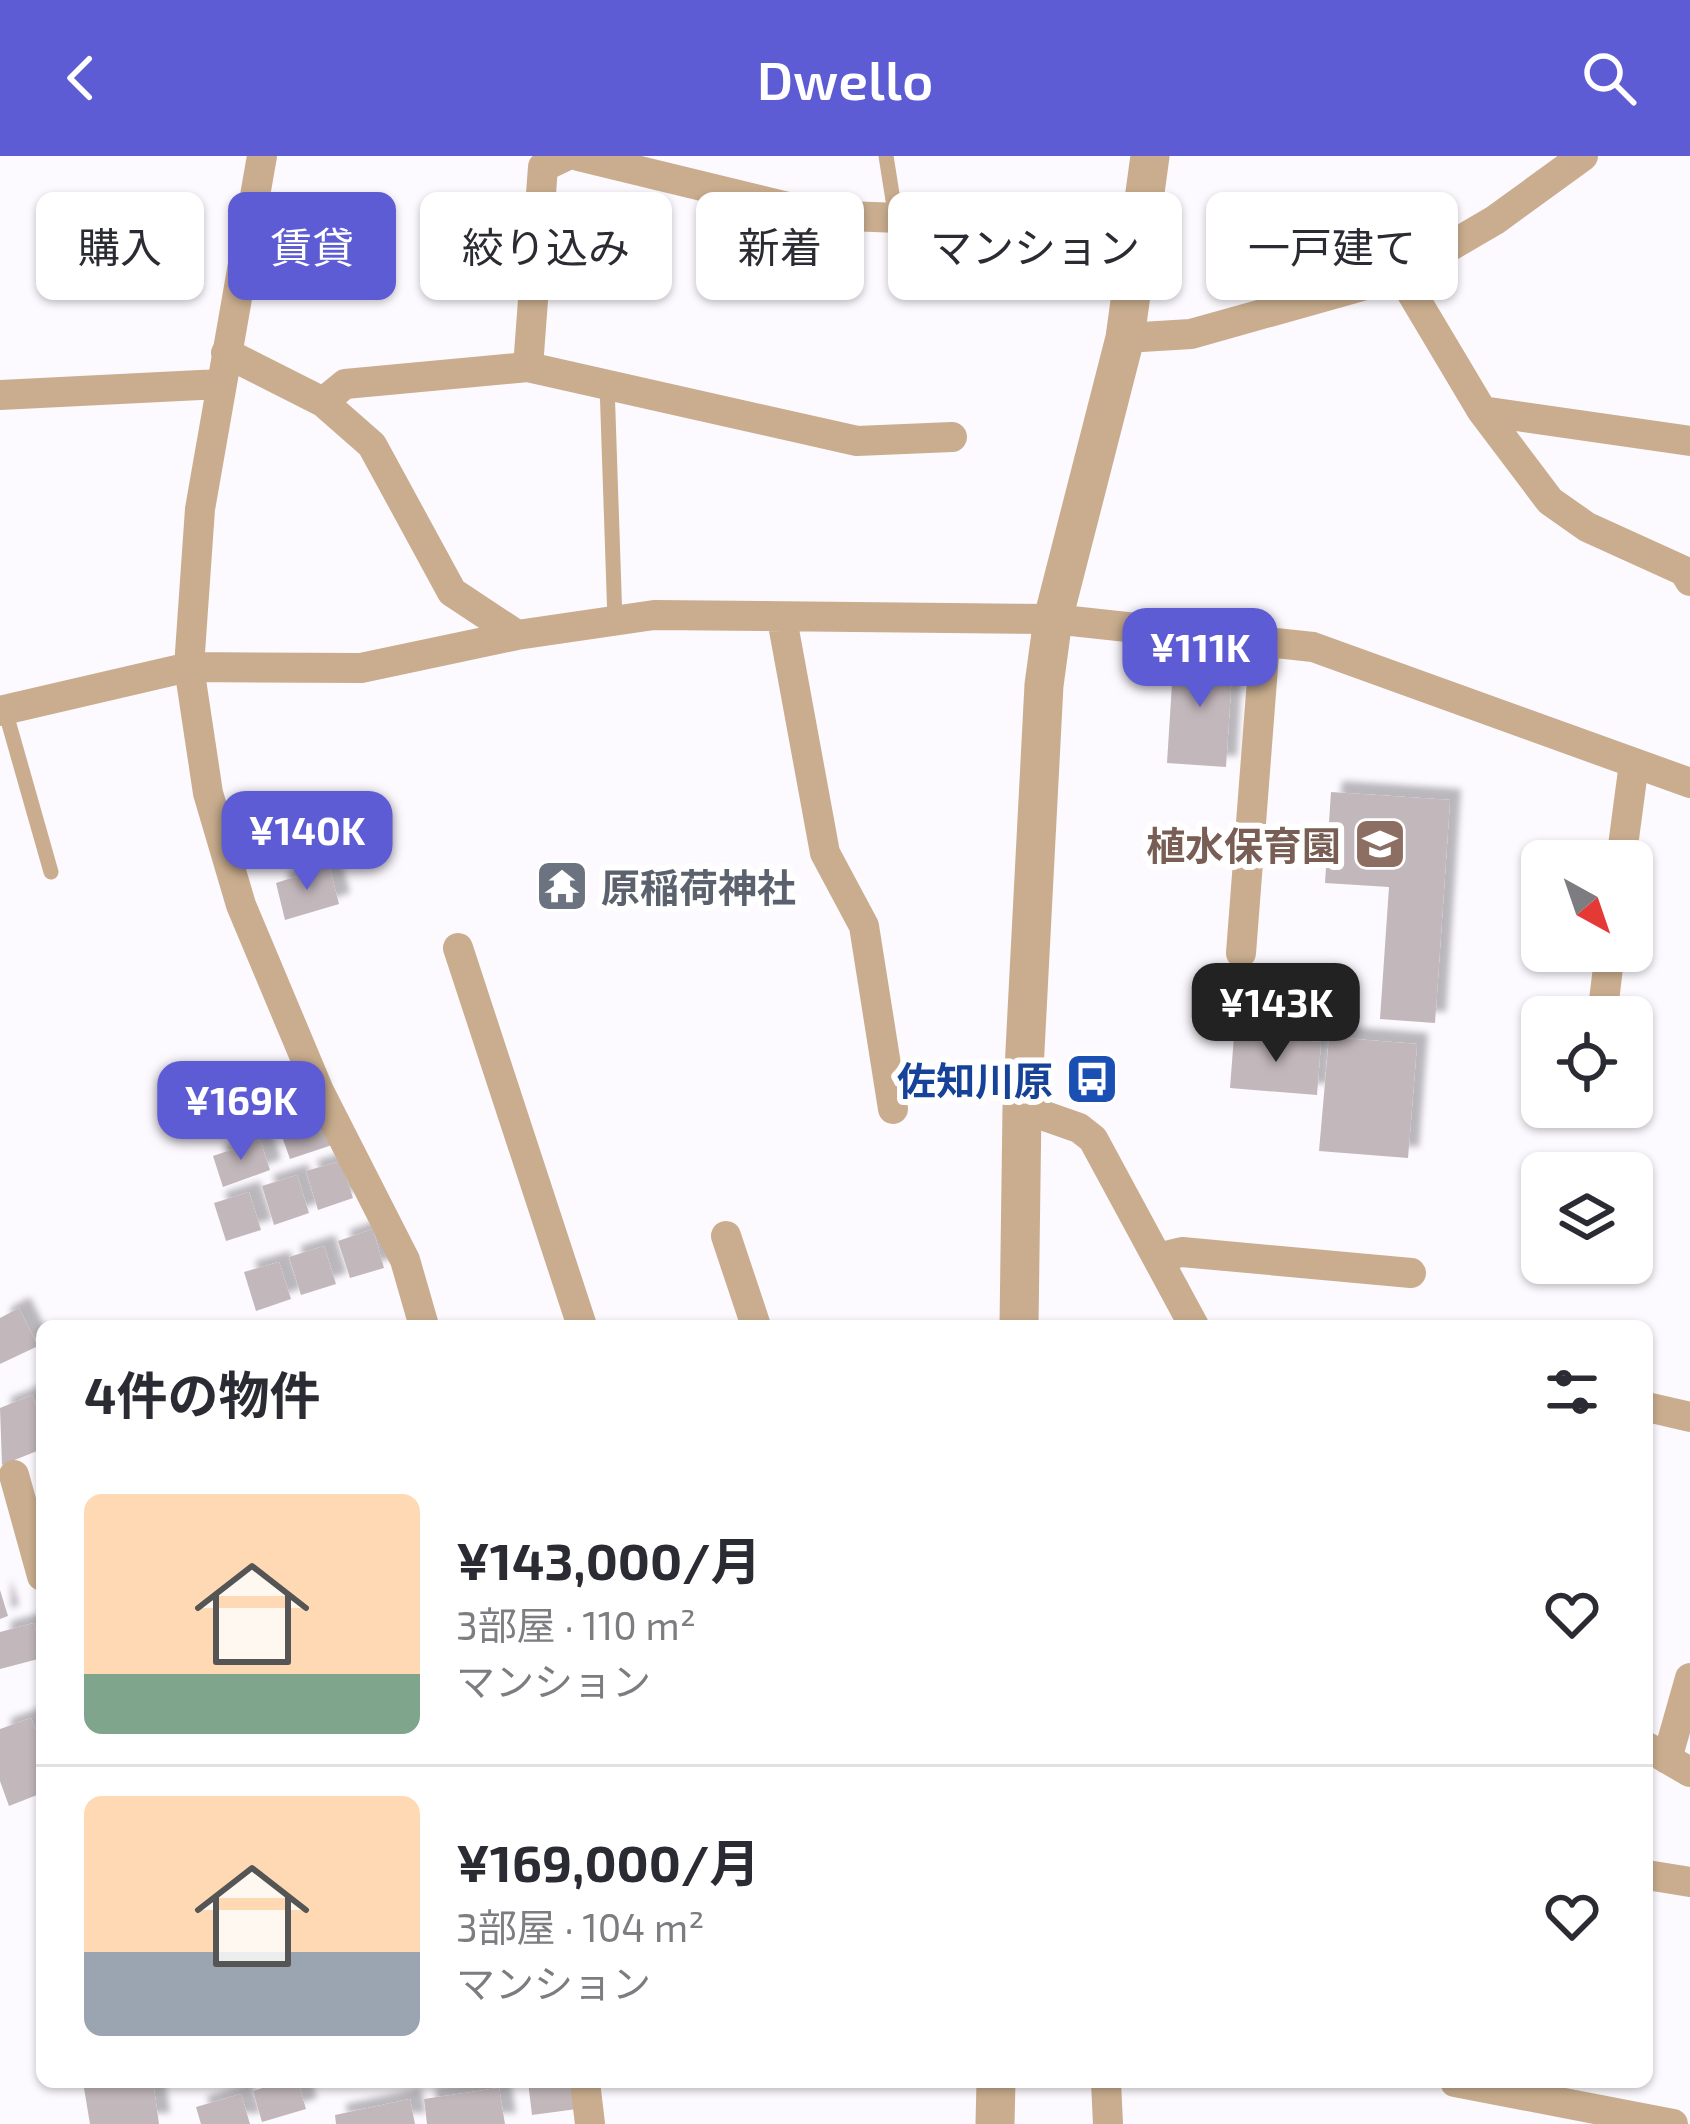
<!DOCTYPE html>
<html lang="ja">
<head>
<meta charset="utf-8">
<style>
  body { margin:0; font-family:"Exo 2","Noto Sans JP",sans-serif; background:#f7f7f7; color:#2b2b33; height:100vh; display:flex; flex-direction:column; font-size:45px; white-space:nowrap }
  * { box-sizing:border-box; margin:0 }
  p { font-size:39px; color:#7c7c81 }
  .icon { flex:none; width:66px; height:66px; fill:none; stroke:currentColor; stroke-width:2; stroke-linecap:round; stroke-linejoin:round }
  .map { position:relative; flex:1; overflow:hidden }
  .panel { position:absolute; left:36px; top:1164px; width:1617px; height:768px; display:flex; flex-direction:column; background:#fff; border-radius:18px; box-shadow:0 3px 9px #0004 }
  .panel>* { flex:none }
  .banner { position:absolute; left:36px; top:36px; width:1620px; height:108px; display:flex; gap:24px }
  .needle { width:78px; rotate:140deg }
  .tools { position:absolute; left:1521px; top:684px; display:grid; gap:24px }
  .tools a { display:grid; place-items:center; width:132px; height:132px; border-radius:18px; background:#fff; box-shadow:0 3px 9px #0004; font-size:60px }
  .price { position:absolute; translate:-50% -102px; padding:0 27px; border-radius:24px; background:#5e5cd4; color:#fff; font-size:39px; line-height:78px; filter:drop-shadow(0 3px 6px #0008) }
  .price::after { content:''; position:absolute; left:50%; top:72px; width:36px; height:27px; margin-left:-18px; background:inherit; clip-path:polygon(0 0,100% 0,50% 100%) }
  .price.selected { background:#222; color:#fff }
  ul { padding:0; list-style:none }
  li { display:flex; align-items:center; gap:36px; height:300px; padding:0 48px }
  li+li { border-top:3px solid #e1e1e2 }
  li span { display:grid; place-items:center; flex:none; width:336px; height:240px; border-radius:18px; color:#555 }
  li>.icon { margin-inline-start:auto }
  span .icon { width:144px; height:144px; fill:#fffc; stroke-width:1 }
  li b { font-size:51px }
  h2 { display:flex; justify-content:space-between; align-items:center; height:144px; padding:0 48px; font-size:51px }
  .pill { padding:0 42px; border-radius:18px; background:#fff; box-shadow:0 3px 9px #0004; font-size:42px; line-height:108px }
  .pill.selected { background:#5e5cd4; color:#fff }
  header { display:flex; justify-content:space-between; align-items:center; height:156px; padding:0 48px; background:#5e5cd4; color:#fff; font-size:54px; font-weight:600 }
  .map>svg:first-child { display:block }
  .building { fill:#c2b7bb; filter:url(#shadow) }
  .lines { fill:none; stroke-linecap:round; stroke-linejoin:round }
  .service { stroke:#c9ad8e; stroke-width:15 }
  .minor { stroke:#c9ad8e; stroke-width:30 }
  .tertiary { stroke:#c9ad8e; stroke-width:39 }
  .labels { text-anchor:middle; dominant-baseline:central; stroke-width:12; stroke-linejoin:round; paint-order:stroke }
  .education-label { font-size:39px; font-weight:bold; fill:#785e54; stroke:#fff; text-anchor:end }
  .worship-label { font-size:39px; font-weight:bold; fill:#5b616d; stroke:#fff; text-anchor:start }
  .transit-label { font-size:39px; font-weight:bold; fill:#164399; stroke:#fff; text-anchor:end }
</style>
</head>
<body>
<header><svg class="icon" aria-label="back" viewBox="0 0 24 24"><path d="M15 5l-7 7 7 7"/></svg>Dwello<svg class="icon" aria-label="search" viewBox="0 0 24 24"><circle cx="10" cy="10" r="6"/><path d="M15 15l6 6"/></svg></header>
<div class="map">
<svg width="1690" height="1968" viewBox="0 0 1690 1968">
  <defs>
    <filter id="shadow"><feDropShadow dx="11" dy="-11" stdDeviation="3" flood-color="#0004"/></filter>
  </defs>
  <rect width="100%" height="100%" fill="#fcf9ff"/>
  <path class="building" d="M 1174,496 L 1233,500 L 1226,611 L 1167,607 Z
    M 1331,636 L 1450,644 L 1435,867 L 1380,863 L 1389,731 L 1325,727 Z
    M 329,710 L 339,748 L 285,764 L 276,727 Z
    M 1234,880 L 1321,886 L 1317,939 L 1230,932 Z
    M 1329,881 L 1417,888 L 1408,1002 L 1319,995 Z
    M 322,958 L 332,989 L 290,1003 L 279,972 Z
    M 260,984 L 270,1014 L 223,1031 L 213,1000 Z
    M 341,1005 L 353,1042 L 318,1054 L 306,1015 Z
    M 297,1019 L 309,1057 L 274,1069 L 262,1030 Z
    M 249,1036 L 261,1074 L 226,1085 L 214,1047 Z
    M 373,1073 L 384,1112 L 350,1122 L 338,1085 Z
    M 324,1090 L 336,1128 L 301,1139 L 289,1101 Z
    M 279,1106 L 291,1143 L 256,1155 L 244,1116 Z
    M 19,1152 L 38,1190 L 0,1208 L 0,1162 Z
    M 32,1239 L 42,1265 L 42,1293 L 2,1309 L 0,1252 Z
    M 0,1434 L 8,1460 L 0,1463 Z
    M 34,1467 L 42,1502 L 0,1513 L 0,1476 Z
    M 31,1562 L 35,1573 L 42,1570 L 42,1637 L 9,1650 L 0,1625 L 0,1573 Z
    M 83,1926 L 153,1926 L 159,1968 L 90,1968 Z
    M 281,1926 L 298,1926 L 306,1953 L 262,1966 L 253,1935 Z
    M 528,1926 L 574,1926 L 577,1953 L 532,1959 Z
    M 499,1932 L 505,1968 L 427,1968 L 424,1943 Z
    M 241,1938 L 250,1968 L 201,1968 L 196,1951 Z
    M 410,1943 L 415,1968 L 336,1968 L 335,1959 Z"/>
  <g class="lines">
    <path class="service" d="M 886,0 L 896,63
      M 607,228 L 615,465
      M 5,554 L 51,716"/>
    <path class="minor" d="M 262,0 L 200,353 L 189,511 L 208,637 L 241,749 L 319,935 L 405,1104 L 424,1170
      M 578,0 L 821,59 L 1033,67 L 1140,90
      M 1401,119 L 1482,255 L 1690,285
      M 1125,182 L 1191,178 L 1401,119 L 1495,64 L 1583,0
      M 226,197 L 323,246 L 372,289 L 452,436 L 517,479
      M 528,211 L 543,11 L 566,0
      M 0,239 L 220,228
      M 323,246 L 345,228 L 528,211 L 857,285 L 952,281
      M 1482,255 L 1550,345 L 1587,371 L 1684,415 L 1690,425
      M 782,463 L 825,697 L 864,770 L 893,953
      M 0,555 L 189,511 L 361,512 L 517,479 L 654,459 L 1053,463 L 1313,491 L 1690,627
      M 1621,705 L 1634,607
      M 458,792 L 582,1170
      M 1241,797 L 1265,485
      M 1602,861 L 1610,795
      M 1022,952 L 1079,972 L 1093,983 L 1194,1170
      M 726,1080 L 756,1170
      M 1161,1101 L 1182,1096 L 1411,1117
      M 1647,1251 L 1690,1261
      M 14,1319 L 42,1420
      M 1647,1591 L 1690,1616
      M 1667,1603 L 1690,1522
      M 1647,1719 L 1690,1726
      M 585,1926 L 590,1968
      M 1106,1926 L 1108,1968
      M 1455,1926 L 1673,1968"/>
    <path class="tertiary" d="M 1019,1170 L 1022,952 L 1044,529 L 1053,463 L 1125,182 L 1150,0
      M 995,1968 L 996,1926"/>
  </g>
  <defs>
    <g id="school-square" transform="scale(2.7)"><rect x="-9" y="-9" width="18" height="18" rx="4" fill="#8d6e63" stroke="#fff"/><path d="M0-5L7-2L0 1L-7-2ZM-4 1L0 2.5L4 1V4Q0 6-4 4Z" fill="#fff"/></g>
    <g id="temple-square" transform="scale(2.7)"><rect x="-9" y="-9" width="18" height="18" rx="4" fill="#6b7280" stroke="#fff"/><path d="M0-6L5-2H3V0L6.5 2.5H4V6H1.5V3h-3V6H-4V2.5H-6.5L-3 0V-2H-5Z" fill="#fff"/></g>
    <g id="bus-square" transform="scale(2.7)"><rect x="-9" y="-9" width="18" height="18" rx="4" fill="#1a4fb4" stroke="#fff"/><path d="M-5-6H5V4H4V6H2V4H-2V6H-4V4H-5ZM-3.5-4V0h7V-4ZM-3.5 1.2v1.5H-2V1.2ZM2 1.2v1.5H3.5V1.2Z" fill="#fff"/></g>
  </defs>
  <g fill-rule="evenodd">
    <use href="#school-square" x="1380" y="688"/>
    <use href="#temple-square" x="562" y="730"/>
    <use href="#bus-square" x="1092" y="923"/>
  </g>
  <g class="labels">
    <g class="education-label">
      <text x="1341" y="688">植水保育園</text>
    </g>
    <g class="worship-label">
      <text x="601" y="730">原稲荷神社</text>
    </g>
    <g class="transit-label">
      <text x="1053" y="923">佐知川原</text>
    </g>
  </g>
</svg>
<div class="tools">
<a><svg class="needle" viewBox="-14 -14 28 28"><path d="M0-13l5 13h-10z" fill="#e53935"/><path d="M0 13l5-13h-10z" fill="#7c7c81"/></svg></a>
<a><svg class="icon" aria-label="locate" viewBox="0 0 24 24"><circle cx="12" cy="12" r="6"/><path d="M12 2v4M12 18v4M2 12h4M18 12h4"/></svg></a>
<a><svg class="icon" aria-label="layers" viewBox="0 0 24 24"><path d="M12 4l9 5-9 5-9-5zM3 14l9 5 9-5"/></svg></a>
</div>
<b class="price" style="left:1200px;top:554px">¥111K</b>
<b class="price" style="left:307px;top:737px">¥140K</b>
<b class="price selected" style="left:1276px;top:909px">¥143K</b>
<b class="price" style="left:241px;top:1007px">¥169K</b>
<div class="banner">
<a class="pill">購入</a>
<a class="pill selected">賃貸</a>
<a class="pill">絞り込み</a>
<a class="pill">新着</a>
<a class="pill">マンション</a>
<a class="pill">一戸建て</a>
</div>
<section class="panel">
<h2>4件の物件<svg class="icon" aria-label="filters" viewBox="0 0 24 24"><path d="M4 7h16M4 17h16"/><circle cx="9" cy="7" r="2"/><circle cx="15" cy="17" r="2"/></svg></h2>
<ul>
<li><span style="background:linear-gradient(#ffd9b3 75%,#7fa58c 0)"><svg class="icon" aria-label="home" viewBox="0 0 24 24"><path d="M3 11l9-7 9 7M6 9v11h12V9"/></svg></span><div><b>¥143,000/月</b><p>3部屋 · 110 m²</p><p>マンション</p></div><svg class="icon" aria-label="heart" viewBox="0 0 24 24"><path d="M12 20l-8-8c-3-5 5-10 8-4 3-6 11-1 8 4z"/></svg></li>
<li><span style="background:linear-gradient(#ffd9b3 65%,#9aa5b1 0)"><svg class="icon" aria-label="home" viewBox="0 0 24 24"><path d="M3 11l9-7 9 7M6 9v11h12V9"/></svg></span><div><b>¥169,000/月</b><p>3部屋 · 104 m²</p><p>マンション</p></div><svg class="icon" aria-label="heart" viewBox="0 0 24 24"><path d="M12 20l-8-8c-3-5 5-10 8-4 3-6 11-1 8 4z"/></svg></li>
</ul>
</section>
</div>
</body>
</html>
